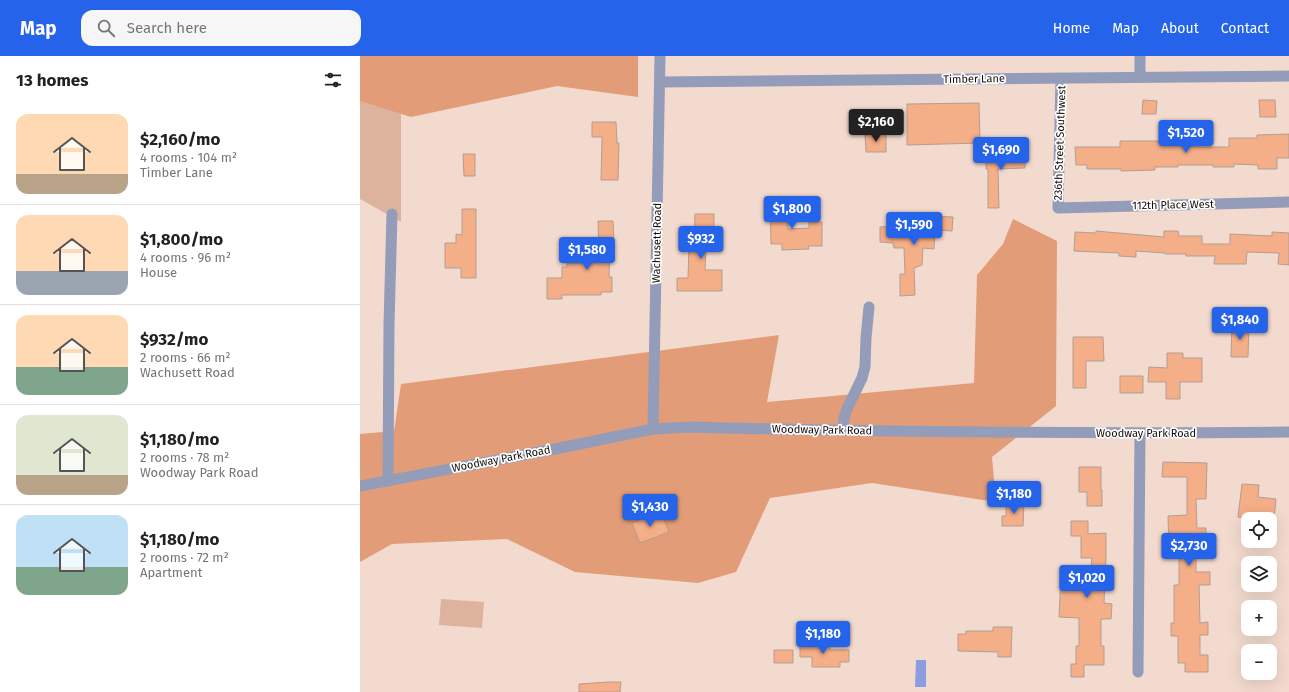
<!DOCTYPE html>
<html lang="en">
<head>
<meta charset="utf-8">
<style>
  body { margin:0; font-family:"Fira Sans",sans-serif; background:#f6f6f6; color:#222; height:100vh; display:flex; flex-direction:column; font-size:15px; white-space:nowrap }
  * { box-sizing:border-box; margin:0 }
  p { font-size:13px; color:#767676 }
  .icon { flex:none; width:22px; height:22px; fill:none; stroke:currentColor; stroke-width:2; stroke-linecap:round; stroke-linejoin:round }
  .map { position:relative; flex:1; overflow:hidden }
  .sheet { display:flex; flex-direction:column; background:#fff; width:360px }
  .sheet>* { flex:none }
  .buttons { position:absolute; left:881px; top:456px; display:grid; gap:8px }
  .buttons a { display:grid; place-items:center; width:36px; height:36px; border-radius:8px; background:#fff; box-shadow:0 4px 16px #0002; font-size:20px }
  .price { position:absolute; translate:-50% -34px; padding:0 9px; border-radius:4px; background:#2563eb; color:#fff; font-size:13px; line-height:26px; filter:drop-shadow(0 1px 2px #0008) }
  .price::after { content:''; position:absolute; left:50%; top:24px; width:12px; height:9px; margin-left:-6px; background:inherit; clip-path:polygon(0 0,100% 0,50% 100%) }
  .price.on { background:#222; color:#fff }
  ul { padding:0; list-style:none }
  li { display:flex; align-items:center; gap:12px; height:100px; padding:0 16px }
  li+li { border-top:1px solid #e0e0e0 }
  li span { display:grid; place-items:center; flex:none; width:112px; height:80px; border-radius:12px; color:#555 }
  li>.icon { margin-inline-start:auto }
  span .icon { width:48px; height:48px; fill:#fffc; stroke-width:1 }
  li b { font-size:17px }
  h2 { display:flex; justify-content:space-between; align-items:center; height:48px; padding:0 16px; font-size:17px }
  header { display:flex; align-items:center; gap:24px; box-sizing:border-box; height:56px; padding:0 20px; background:#2563eb; color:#fff }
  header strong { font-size:19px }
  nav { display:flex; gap:22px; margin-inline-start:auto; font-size:14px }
  .search { width:280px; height:36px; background:#f6f6f6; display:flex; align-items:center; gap:10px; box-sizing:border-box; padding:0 14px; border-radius:12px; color:#767676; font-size:15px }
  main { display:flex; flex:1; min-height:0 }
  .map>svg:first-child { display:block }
  .green { fill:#deb39d }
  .forest { fill:#e29d78 }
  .water { fill:#8b9dde }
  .building { fill:#f4ae88; stroke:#b39d91 }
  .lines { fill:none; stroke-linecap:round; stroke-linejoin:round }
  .minor { stroke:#939cb9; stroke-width:11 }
  .labels { text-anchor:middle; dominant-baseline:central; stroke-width:3.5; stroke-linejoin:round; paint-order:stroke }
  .street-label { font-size:11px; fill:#130b07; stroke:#fff }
</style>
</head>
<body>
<header>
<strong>Map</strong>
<div class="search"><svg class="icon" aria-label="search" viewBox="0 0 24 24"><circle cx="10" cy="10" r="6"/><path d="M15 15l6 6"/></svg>Search here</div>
<nav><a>Home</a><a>Map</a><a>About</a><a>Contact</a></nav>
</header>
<main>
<section class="sheet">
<h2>13 homes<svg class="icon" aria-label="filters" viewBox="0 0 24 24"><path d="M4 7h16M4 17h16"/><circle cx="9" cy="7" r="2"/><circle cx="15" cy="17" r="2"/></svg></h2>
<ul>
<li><span style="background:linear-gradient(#ffd9b3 75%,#b9a48a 0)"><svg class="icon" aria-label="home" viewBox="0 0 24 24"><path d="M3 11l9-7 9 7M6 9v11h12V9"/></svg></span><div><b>$2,160/mo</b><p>4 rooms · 104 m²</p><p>Timber Lane</p></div></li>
<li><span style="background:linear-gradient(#ffd9b3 70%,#9aa5b1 0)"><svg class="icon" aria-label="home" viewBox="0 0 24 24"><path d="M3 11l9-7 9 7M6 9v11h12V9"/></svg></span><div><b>$1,800/mo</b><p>4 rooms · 96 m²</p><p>House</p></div></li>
<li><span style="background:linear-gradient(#ffd9b3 65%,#7fa58c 0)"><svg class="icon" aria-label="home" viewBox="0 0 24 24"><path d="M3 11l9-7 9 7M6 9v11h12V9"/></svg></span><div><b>$932/mo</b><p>2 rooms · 66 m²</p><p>Wachusett Road</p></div></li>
<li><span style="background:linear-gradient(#dfe7d0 75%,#b9a48a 0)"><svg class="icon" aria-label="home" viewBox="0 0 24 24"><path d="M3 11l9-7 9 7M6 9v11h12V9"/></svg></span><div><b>$1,180/mo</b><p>2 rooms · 78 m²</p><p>Woodway Park Road</p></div></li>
<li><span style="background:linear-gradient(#bfe0f5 65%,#7fa58c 0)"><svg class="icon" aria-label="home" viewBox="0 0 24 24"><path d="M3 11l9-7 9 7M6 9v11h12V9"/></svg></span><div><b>$1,180/mo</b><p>2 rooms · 72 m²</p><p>Apartment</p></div></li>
</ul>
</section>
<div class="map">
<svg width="929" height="636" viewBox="0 0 929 636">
  <rect width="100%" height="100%" fill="#f3dace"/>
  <path class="green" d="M 0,0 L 41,9 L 41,166 L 0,143 Z
    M 81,543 L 124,546 L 122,572 L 79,569 Z"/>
  <path class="forest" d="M 0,0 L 278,0 L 278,41 L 197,30 L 51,61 L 0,45 Z
    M 653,163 L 697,185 L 696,350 L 632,401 L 636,446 L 512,427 L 410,442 L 376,516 L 338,527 L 215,516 L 147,483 L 32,488 L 0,506 L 0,378 L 34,375 L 41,328 L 419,279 L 407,346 L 614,327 L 617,219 L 643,188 Z"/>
  <path class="water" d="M 556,604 L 566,604 L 566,631 L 555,631 Z"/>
  <path class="building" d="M 783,44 L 797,45 L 796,58 L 782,58 Z
    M 899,44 L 915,44 L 916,61 L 900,61 Z
    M 619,47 L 620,87 L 547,89 L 547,48 Z
    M 232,66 L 256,66 L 257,87 L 259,87 L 258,124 L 241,124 L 242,81 L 232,81 Z
    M 807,76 L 819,76 L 819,90 L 840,91 L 869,91 L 869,82 L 897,82 L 897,79 L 929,78 L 929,102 L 917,102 L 917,113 L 898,113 L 898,109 L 874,108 L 874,111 L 853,111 L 853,109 L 818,109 L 818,111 L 795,111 L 795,114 L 761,115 L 761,113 L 727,113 L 727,109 L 716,109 L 715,91 L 760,91 L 760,85 L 807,85 Z
    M 526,78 L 526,96 L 506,96 L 505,79 Z
    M 626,95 L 665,95 L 665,112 L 638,113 L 639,152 L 628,152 L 628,113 L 626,113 Z
    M 103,98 L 115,98 L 115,120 L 104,120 Z
    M 428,145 L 428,173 L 449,172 L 449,166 L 462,166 L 462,190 L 448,190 L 449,193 L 422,194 L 422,188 L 411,188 L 410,146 Z
    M 102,153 L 116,153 L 116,222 L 101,222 L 101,212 L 85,212 L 85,187 L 96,187 L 96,178 L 102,179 Z
    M 335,158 L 354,158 L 354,171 L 350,171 L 349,190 L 346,190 L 345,214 L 362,214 L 362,235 L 317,235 L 317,222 L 328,222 L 329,188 L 334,188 Z
    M 569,160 L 593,161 L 592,175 L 575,174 L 574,193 L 563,192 L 562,209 L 554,212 L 555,239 L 540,240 L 540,218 L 545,218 L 544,192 L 534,192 L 533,187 L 520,186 L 520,171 L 542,170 L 568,172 Z
    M 238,165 L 253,165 L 254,191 L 250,191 L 249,221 L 252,221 L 252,236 L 241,236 L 241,239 L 202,239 L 202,243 L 187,243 L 187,222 L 202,222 L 202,211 L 207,211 L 207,207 L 233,207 L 233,199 L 239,199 Z
    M 736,175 L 804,181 L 804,175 L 818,175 L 819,180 L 842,180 L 842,188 L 870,188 L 870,178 L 912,180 L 912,176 L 929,177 L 929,209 L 918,208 L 919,197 L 887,196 L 886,208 L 854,208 L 855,200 L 826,200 L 826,198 L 805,198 L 805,197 L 776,195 L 776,201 L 759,200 L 759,197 L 714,195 L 715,176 L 736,177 Z
    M 872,269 L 889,269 L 888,301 L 871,301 Z
    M 713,281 L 743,281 L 744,305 L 726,305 L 726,332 L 713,332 Z
    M 807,297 L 823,297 L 823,302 L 842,302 L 842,326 L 820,326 L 820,343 L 806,343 L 806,326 L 788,326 L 789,311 L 807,312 Z
    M 760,320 L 783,320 L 783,337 L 760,337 Z
    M 803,406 L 847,407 L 846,443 L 836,443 L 837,472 L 846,472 L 846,486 L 838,486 L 838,494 L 836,494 L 836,516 L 850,516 L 850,529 L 839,529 L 840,567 L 848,566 L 848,579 L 840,579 L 840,599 L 848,599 L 848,616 L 825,616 L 825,607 L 818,607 L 818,580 L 811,580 L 811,567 L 814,567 L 814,529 L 819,529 L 819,498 L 809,498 L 808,460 L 827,459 L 827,421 L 802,421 Z
    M 719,411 L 741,411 L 741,434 L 742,434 L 742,450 L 727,450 L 727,436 L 719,436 Z
    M 882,428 L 899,429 L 898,441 L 916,443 L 914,463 L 896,463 L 878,461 Z
    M 646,446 L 664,447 L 663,470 L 642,470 L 642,460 L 646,460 Z
    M 302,458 L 309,476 L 280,487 L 272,467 L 292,459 L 293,462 Z
    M 711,465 L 728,465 L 728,478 L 746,477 L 746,501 L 744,547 L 752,548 L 751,563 L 741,563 L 741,590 L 744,590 L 744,609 L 724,609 L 724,621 L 711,621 L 711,608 L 716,608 L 716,590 L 719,590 L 719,562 L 699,561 L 701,519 L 730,520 L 732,502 L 721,502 L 721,480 L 711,480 Z
    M 633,571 L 652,571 L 651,601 L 638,601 L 638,596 L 598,595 L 598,578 L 606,578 L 606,575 L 633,575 Z
    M 440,583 L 453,583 L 453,590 L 470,590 L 470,594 L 489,594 L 489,606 L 480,606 L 480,611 L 452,611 L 452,601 L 440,601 Z
    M 414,594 L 433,594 L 433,607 L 414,607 Z
    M 249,626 L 261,626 L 260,636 L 219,636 L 219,628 Z"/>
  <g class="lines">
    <path class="minor" d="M 780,0 L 780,21
      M 701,22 L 698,152 L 929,146
      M 300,26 L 929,20
      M 293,373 L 300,0
      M 483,374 L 484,362 L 487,353 L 502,322 L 505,311 L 506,282 L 509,251
      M 28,425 L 29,269 L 32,158
      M 0,430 L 200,392 L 293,373 L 328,371 C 528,376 729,378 929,376
      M 778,616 L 780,377"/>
  </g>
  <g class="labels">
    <g class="street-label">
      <text transform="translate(614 23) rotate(-1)">Timber Lane</text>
      <text transform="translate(700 87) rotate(-88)">236th Street Southwest</text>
      <text transform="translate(813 149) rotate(-1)">112th Place West</text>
      <text transform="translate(297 187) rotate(-89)">Wachusett Road</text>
      <text transform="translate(462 374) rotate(1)">Woodway Park Road</text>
      <text x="786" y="377">Woodway Park Road</text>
      <text transform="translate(141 403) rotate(-11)">Woodway Park Road</text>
    </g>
  </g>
</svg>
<div class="buttons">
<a><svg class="icon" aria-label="locate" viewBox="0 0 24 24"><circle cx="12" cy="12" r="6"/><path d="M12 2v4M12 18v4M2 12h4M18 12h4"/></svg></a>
<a><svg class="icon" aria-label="layers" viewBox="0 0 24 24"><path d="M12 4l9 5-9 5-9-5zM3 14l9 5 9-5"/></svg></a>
<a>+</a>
<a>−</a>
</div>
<b class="price on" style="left:516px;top:87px">$2,160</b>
<b class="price" style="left:826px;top:98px">$1,520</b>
<b class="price" style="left:641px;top:115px">$1,690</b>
<b class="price" style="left:432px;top:174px">$1,800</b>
<b class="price" style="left:554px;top:190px">$1,590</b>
<b class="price" style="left:341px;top:204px">$932</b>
<b class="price" style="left:227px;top:215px">$1,580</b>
<b class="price" style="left:880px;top:285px">$1,840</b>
<b class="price" style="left:654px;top:459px">$1,180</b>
<b class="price" style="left:290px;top:472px">$1,430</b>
<b class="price" style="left:829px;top:511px">$2,730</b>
<b class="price" style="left:727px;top:543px">$1,020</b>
<b class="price" style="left:463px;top:599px">$1,180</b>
</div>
</main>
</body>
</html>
